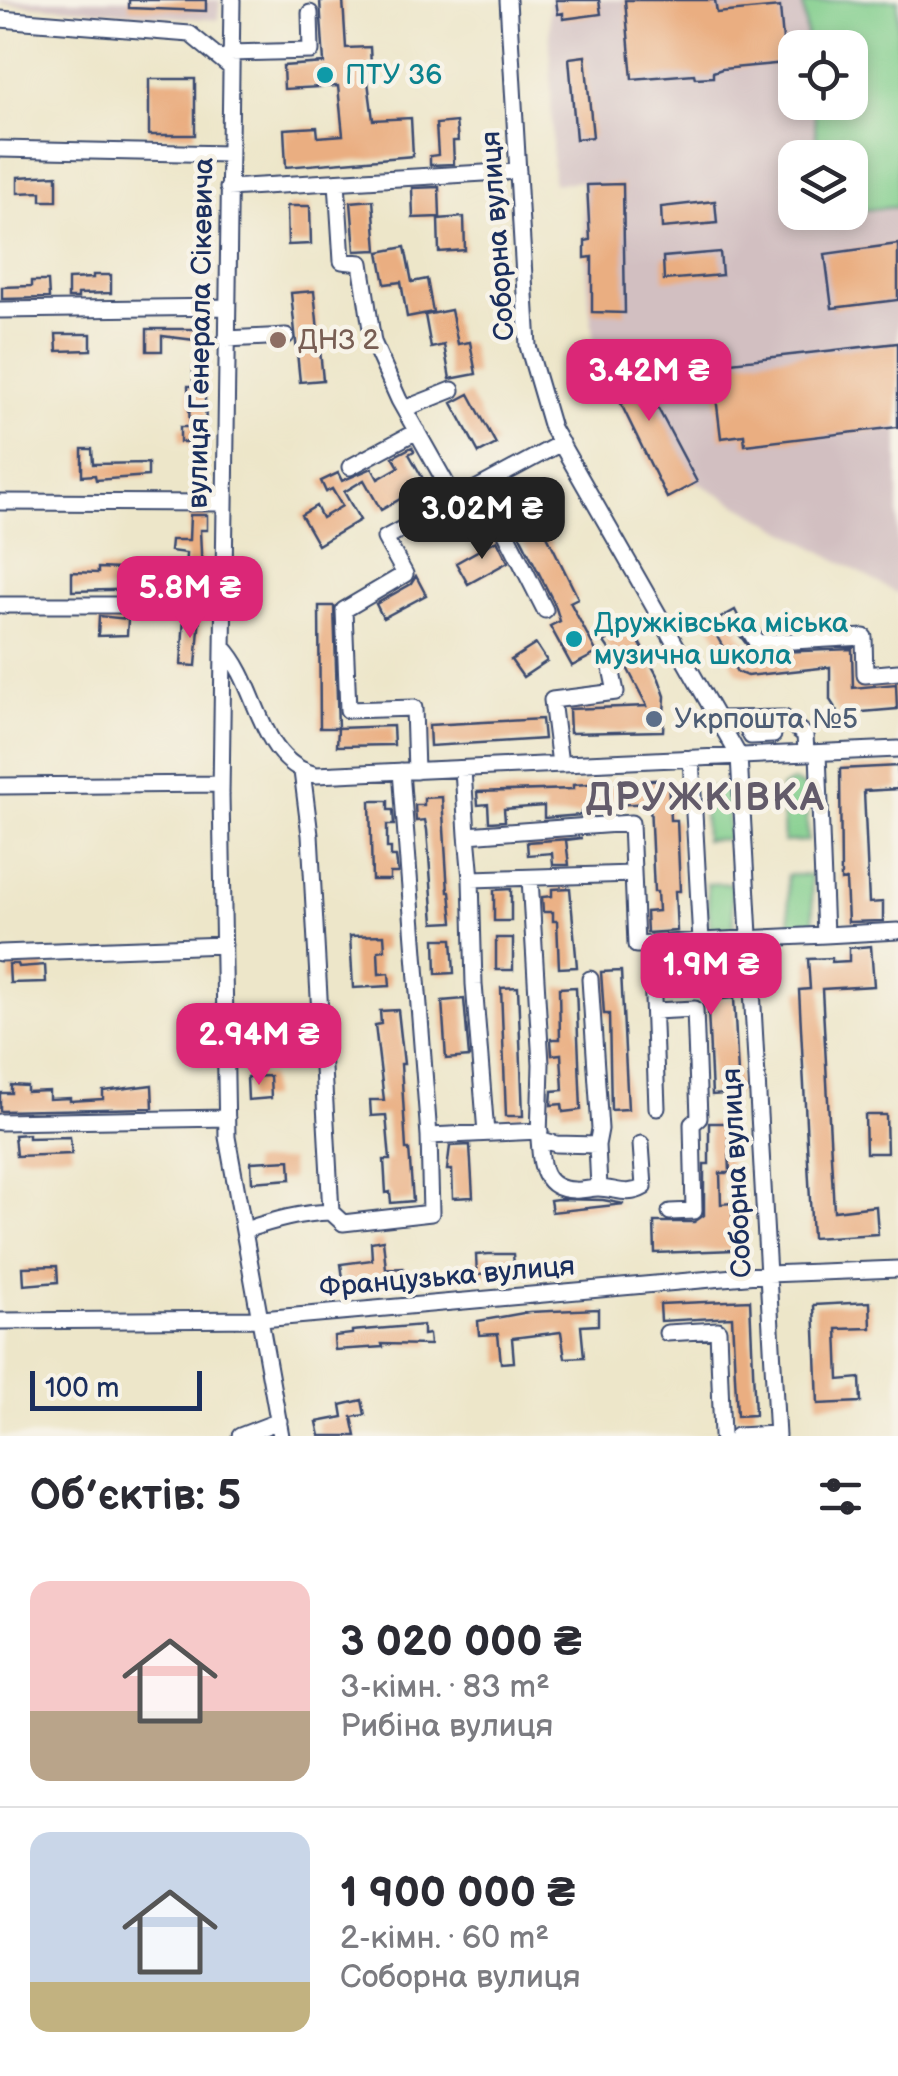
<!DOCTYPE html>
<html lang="uk">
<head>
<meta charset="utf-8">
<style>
  body { margin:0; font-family:"Balsamiq Sans",sans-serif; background:#f7f7f7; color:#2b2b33; height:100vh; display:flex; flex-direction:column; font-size:38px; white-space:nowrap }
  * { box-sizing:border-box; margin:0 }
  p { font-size:32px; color:#7c7c81 }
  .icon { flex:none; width:55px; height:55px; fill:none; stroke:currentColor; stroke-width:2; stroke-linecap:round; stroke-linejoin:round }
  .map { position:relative; height:1436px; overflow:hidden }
  .details { display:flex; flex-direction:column; background:#fff; flex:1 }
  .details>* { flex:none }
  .tools { position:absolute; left:778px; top:30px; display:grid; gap:20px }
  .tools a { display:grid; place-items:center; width:90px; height:90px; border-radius:20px; background:#fff; box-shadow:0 5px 15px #0003; font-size:50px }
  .scale { position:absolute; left:30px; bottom:25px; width:172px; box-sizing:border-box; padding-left:10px; border:5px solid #1b2f5e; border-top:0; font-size:28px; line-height:35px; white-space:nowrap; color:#1b2f5e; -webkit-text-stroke:8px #f7f3e8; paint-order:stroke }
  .price { position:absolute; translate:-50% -85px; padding:0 22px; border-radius:20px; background:#db2777; color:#fff; font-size:32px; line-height:65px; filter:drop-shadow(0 2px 5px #0008) }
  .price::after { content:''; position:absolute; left:50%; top:60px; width:30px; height:22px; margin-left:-15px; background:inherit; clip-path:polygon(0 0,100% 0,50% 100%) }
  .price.on { background:#222; color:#fff }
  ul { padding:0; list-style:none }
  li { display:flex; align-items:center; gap:30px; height:250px; padding:0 30px }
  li+li { border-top:2px solid #e1e1e2 }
  li span { display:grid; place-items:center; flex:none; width:280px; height:200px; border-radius:20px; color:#555 }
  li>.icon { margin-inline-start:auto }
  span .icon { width:120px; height:120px; fill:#fffc; stroke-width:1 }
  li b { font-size:42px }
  h2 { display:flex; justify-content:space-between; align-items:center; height:120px; padding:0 30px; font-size:42px }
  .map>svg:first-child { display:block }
  .industrial { fill:#d2bfc1; fill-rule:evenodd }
  .green { fill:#80cd8b; stroke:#4e7e74; stroke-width:2.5 }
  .building { fill:#eaae81 }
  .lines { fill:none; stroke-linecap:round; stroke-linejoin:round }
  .minor-casing { stroke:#3a4a6e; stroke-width:19 }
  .minor { stroke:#fff; stroke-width:15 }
  .culture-dot { fill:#0f9aa8; stroke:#f7f3e8; stroke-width:4 }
  .education-dot { fill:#8d6e63; stroke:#f7f3e8; stroke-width:4 }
  .service-dot { fill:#5c6f8a; stroke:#f7f3e8; stroke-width:4 }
  .labels { text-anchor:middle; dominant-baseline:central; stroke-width:9; stroke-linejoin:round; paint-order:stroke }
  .culture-label { font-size:28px; fill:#0d838f; stroke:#f7f3e8; text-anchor:start }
  .street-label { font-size:28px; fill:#1b2f5e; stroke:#f7f3e8 }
  .education-label { font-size:28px; fill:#785e54; stroke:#f7f3e8; text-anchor:start }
  .service-label { font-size:28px; fill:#4e5e75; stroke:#f7f3e8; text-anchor:start }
  .district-label { font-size:38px; font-weight:bold; letter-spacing:2.5px; fill:#635b6a; stroke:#f7f3e8 }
</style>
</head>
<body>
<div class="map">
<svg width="898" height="1436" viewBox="0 0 898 1436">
  <rect width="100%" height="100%" fill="#f7f3e8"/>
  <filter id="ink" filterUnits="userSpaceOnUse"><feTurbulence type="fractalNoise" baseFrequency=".01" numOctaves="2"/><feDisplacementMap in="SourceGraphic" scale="20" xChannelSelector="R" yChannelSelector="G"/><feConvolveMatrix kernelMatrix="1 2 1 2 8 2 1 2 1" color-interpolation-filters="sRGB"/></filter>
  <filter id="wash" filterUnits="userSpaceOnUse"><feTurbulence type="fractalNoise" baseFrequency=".0048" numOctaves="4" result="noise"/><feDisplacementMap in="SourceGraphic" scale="40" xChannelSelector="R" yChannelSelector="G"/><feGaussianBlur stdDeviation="2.25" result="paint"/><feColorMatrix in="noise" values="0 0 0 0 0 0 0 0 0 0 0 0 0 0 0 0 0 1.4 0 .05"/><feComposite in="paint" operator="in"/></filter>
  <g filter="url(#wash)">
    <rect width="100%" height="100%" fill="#ede6c9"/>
    <path class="industrial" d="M 0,0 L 220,0 L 218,20 L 0,3 Z
      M 549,0 L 898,0 L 898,594 L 697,482 L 666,496 L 596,361 L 589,303 L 582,181 L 553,184 ZM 795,48 L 850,48 L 850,102 L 795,102 ZM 795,158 L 850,158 L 850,212 L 795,212 Z"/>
    <path class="green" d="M 840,0 L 898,0 L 898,207 L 850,211 L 850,158 L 818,157 L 813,103 L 850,102 L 850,48 L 808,47 L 803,4 Z
      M 794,781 L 805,787 L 808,841 L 784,842 L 781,788 Z
      M 715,786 L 724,787 L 727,791 L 729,839 L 705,840 L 703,791 Z
      M 787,875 L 811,875 L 814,927 L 810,933 L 795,933 L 790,928 Z
      M 731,883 L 734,928 L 730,934 L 715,934 L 710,929 L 707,884 Z"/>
    <g id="blocks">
      <path class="building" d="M 129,0 L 206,0 L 206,11 L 129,8 Z
        M 343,0 L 346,48 L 370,47 L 371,65 L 366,66 L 373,120 L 411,118 L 413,156 L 286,167 L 284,129 L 317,127 L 318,137 L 343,135 L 338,86 L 284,89 L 283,66 L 324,63 L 320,1 Z
        M 556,0 L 599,0 L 601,14 L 563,19 L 563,13 L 558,14 Z
        M 625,0 L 715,0 L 717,13 L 780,7 L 785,63 L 722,69 L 713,72 L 713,77 L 695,78 L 694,74 L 632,79 Z
        M 585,56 L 593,137 L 576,139 L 569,58 Z
        M 149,79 L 195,79 L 195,135 L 149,135 Z
        M 456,122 L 458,141 L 453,141 L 454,164 L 430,165 L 430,156 L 438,155 L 436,124 Z
        M 57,175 L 57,201 L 41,201 L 41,192 L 18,193 L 18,177 Z
        M 623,184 L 625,313 L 592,312 L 592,257 L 585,258 L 585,241 L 590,240 L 587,185 Z
        M 439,187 L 440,217 L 413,218 L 412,188 Z
        M 373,200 L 377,250 L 355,251 L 351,202 Z
        M 715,201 L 717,223 L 662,228 L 661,207 Z
        M 287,206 L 310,206 L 311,244 L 288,245 Z
        M 464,217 L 465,250 L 439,252 L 438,219 Z
        M 898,244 L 898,300 L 832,308 L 825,254 Z
        M 405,247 L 412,282 L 427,279 L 433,312 L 407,317 L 401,282 L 385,284 L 379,252 Z
        M 720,252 L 722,275 L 664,280 L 663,257 Z
        M 93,275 L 111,275 L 111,293 L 78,294 L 78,298 L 68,298 L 68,279 L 93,278 Z
        M 32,281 L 48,281 L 49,298 L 2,299 L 2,287 L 32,286 Z
        M 314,291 L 323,380 L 300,382 L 291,293 Z
        M 451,310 L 458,344 L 470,342 L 476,374 L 450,379 L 444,345 L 431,348 L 425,315 Z
        M 147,329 L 203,329 L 203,341 L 162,336 L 162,351 L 147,351 Z
        M 56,334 L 91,334 L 91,350 L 57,351 Z
        M 898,343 L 898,427 L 745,445 L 744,435 L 721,438 L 712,364 Z
        M 626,348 L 697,482 L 667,498 L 601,363 Z
        M 193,367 L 204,367 L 207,456 L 191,456 L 191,442 L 180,442 L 180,427 L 190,427 L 188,386 L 193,386 Z
        M 469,394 L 496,444 L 479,453 L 452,403 Z
        M 412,447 L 414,451 L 409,454 L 426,484 L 381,510 L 364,480 L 344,492 L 360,520 L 318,545 L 301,515 L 316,506 L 322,518 L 342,506 L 332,489 L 326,492 L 321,481 L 338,473 L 342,481 L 372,468 L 378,479 L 399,467 L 393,457 Z
        M 82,449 L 92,449 L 93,464 L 148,463 L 148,476 L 96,480 L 95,475 L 82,476 Z
        M 530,501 L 578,598 L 570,602 L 597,653 L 572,666 L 550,626 L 560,621 L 555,605 L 508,512 Z
        M 190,515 L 207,515 L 207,530 L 200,530 L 202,574 L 185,573 L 186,553 L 170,551 L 171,540 L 189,540 Z
        M 497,540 L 508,562 L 468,584 L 456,563 Z
        M 98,568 L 120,569 L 120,575 L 147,576 L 147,589 L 72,591 L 72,572 L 98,573 Z
        M 416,576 L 426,595 L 383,618 L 376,604 L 411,584 Z
        M 319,606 L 334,606 L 338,728 L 320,728 Z
        M 735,610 L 740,620 L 738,633 L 753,653 L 852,649 L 853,688 L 896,684 L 897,709 L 839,714 L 830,700 L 830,667 L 747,676 L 737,672 L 710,624 Z
        M 99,616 L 128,619 L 127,635 L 98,636 Z
        M 184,616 L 200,616 L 196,666 L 181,665 Z
        M 631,627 L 659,679 L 665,696 L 663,731 L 570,733 L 569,709 L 647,706 L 621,656 L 615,658 L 604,642 Z
        M 536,644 L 547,661 L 523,677 L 511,660 Z
        M 542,719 L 544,739 L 430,746 L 429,725 Z
        M 393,726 L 394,745 L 337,746 L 338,728 Z
        M 898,766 L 898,789 L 864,791 L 869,903 L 883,902 L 883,921 L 848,922 L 846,880 L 841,881 L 840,769 Z
        M 668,779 L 670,820 L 677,820 L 680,891 L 675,891 L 677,931 L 647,933 L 646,912 L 658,911 L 657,892 L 654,892 L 650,803 L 594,806 L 594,811 L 581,812 L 581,815 L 544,818 L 544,806 L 517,808 L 504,809 L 505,821 L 489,822 L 488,804 L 478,805 L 477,792 L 573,789 L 573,785 Z
        M 442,797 L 448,892 L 450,892 L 453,922 L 434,923 L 427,830 L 425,820 L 416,821 L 415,805 L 424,805 L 424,798 Z
        M 370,801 L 388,801 L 388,810 L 393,810 L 394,825 L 387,825 L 387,848 L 391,848 L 391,857 L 396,857 L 398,873 L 390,873 L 390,880 L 372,880 Z
        M 582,838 L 566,840 L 569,865 L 553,865 L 552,853 L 528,855 L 527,842 Z
        M 570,888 L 577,967 L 559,968 L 557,921 L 553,921 L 553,912 L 543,912 L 542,897 L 552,896 L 552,889 Z
        M 511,889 L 511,921 L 494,921 L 494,890 Z
        M 384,935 L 385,950 L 378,951 L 379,974 L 389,973 L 390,986 L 353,988 L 350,936 Z
        M 496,938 L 513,938 L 513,970 L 496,970 Z
        M 435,939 L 452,939 L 454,973 L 436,974 Z
        M 871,946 L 874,986 L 822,989 L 834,1211 L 876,1206 L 878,1234 L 812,1238 L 799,990 L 810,989 L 808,959 L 832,958 L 832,962 L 849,961 L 849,948 Z
        M 663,955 L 678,955 L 679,968 L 697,968 L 696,962 L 722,961 L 723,999 L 734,998 L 739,1093 L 712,1095 L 707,989 L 664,990 Z
        M 9,964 L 18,964 L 19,967 L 45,965 L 46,982 L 10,983 Z
        M 621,971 L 628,1109 L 611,1110 L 609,1014 L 604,1014 L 601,972 Z
        M 518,987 L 523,1116 L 506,1116 L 501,988 Z
        M 576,987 L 581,1110 L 563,1112 L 562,1104 L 551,1105 L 552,1091 L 563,1090 L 561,1054 L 552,1055 L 551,1039 L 560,1039 L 559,988 Z
        M 464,999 L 469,1057 L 446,1059 L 442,1001 Z
        M 398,1010 L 404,1064 L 401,1064 L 406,1149 L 409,1149 L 413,1201 L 391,1203 L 390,1192 L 386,1193 L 384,1160 L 390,1160 L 386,1115 L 371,1116 L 370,1100 L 384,1100 L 375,1025 L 381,1024 L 380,1011 Z
        M 270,1076 L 271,1098 L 248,1100 L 247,1077 Z
        M 11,1085 L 27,1086 L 27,1092 L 49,1091 L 49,1099 L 70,1098 L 70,1101 L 103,1099 L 103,1091 L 152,1085 L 153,1108 L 0,1111 L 0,1093 L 11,1093 Z
        M 865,1115 L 886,1115 L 887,1153 L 866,1153 Z
        M 709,1123 L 728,1123 L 730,1173 L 720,1173 L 721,1204 L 732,1203 L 734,1250 L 655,1253 L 654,1222 L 694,1222 L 704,1215 L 704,1164 L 709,1164 Z
        M 28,1134 L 28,1138 L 70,1137 L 72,1154 L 16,1156 L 14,1135 Z
        M 470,1145 L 473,1197 L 453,1198 L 452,1170 L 447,1170 L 450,1146 Z
        M 290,1160 L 291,1179 L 252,1182 L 251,1162 Z
        M 558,1199 L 603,1200 L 624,1204 L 552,1212 L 550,1200 Z
        M 383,1240 L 386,1269 L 403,1268 L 404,1282 L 344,1286 L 341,1264 L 372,1260 L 371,1242 Z
        M 489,1254 L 513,1254 L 514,1266 L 490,1268 L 491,1274 L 477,1275 L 476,1255 Z
        M 57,1266 L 58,1282 L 24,1285 L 23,1267 Z
        M 750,1300 L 755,1415 L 737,1416 L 732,1317 L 661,1321 L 660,1304 Z
        M 870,1302 L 871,1328 L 837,1329 L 839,1380 L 860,1378 L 861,1402 L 818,1404 L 814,1305 Z
        M 598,1309 L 598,1325 L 581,1326 L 584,1357 L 565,1358 L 561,1332 L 512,1338 L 514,1362 L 501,1363 L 498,1334 L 479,1335 L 478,1321 L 529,1312 Z
        M 423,1325 L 423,1335 L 429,1334 L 430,1345 L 382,1344 L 383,1347 L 335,1350 L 334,1336 L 352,1334 L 352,1331 Z
        M 362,1400 L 365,1415 L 352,1417 L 356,1436 L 320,1436 L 317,1422 L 343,1417 L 341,1405 Z"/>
    </g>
  </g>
  <g filter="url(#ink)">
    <use href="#blocks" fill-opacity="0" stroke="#3a4a6e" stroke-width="2.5"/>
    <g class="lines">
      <g class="minor-casing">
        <path id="minor" d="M 232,0 L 221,795 L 227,1137 L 281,1436
          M 508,0 L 528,346 L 552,428 L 739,756 L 777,1436
          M 0,19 L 190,34 L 229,66
          M 230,53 L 311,51 L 310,13
          M 0,149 L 228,154
          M 337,182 L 342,261 L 361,263 L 373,342 L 399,400 L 456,501
          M 228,188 L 518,171
          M 0,310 L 226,307
          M 226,339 L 286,336
          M 404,409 L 452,390
          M 350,467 L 417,431
          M 482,486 L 545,610
          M 0,502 L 224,503
          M 0,605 L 223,605
          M 748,628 L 757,643 L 864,637 L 865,675 L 898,672
          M 223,647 C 260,686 257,760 316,775 L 898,749
          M 719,719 L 784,718 L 805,735 L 806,753
          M 773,730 L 773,735 L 751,736 L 749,732 Z
          M 691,758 L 701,941 L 825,935 L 818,753
          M 560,764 L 552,700 L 616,692 L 611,668
          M 463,769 L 467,835 L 631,823 L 636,945 L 701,941
          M 302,771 L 310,835 L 331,1212
          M 401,771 L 429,1136
          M 416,771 L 414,708 L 348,710 L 344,610 L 405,574 L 385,538 L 561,443
          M 0,786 L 221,784
          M 467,835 L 471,879 L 633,874
          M 530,878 L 541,1064 L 539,1139 L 556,1144 L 597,1145
          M 471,879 L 474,984 L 486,1133
          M 825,935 L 898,931
          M 651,944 L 657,1108
          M 0,953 L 224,945
          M 590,979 L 600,1129 L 597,1145 L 599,1188
          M 654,1011 L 695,1009 L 699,1118 L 692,1124 L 694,1211 L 670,1212
          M 0,1122 L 227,1118
          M 539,1139 C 541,1165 542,1189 574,1190 C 582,1191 590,1188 598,1188 C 615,1188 627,1197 644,1187 L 641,1144
          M 245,1230 C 275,1220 300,1213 331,1212 L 343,1223 L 431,1213 L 429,1136 L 540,1131
          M 0,1321 L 262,1319 L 768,1274 L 898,1269
          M 667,1333 L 718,1330 L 722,1436
          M 240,1436 L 279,1421
          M 737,1436 L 777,1434"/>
      </g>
      <use href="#minor" class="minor"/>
    </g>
  </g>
  <g class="culture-dot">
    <circle cx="325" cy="75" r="10"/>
    <circle cx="574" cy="639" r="10"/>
  </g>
  <circle class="education-dot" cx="278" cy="340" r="10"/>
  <circle class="service-dot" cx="654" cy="719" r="10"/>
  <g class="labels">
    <g class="culture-label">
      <text x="345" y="75">ПТУ 36</text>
      <text x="594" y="623">Дружківська міська<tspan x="594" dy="32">музична школа</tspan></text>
    </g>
    <g class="street-label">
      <text transform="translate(498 236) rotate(-94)">Соборна вулиця</text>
      <text transform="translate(201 333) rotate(-89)">вулиця Генерала Сікевича</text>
      <text transform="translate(737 1173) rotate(-93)">Соборна вулиця</text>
      <text transform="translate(447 1277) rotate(-5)">Французька вулиця</text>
    </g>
    <g class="education-label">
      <text x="298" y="340">ДНЗ 2</text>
    </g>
    <g class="service-label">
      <text x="674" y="719">Укрпошта №5</text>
    </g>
    <g class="district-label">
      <text x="706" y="798">ДРУЖКІВКА</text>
    </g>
  </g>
</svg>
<div class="tools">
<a><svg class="icon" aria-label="locate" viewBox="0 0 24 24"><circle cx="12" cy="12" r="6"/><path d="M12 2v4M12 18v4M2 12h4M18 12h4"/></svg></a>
<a><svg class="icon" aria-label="layers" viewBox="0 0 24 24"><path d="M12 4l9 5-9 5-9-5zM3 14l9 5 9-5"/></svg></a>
</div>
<div class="scale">100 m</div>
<b class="price" style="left:649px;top:424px">3.42M ₴</b>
<b class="price on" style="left:482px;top:562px">3.02M ₴</b>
<b class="price" style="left:190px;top:641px">5.8M ₴</b>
<b class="price" style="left:711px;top:1018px">1.9M ₴</b>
<b class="price" style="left:259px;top:1088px">2.94M ₴</b>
</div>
<section class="details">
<h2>Об’єктів: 5<svg class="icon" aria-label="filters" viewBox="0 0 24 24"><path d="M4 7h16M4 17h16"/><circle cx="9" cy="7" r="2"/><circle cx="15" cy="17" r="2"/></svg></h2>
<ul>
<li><span style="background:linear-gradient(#f6c9c9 65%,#b9a48a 0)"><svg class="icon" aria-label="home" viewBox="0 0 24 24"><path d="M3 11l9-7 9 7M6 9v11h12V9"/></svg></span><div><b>3 020 000 ₴</b><p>3-кімн. · 83 m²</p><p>Рибіна вулиця</p></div></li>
<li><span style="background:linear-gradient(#c9d6e8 75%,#c2b280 0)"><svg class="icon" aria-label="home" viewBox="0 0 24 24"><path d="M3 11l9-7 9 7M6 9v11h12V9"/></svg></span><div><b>1 900 000 ₴</b><p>2-кімн. · 60 m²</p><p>Соборна вулиця</p></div></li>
</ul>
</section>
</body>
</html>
